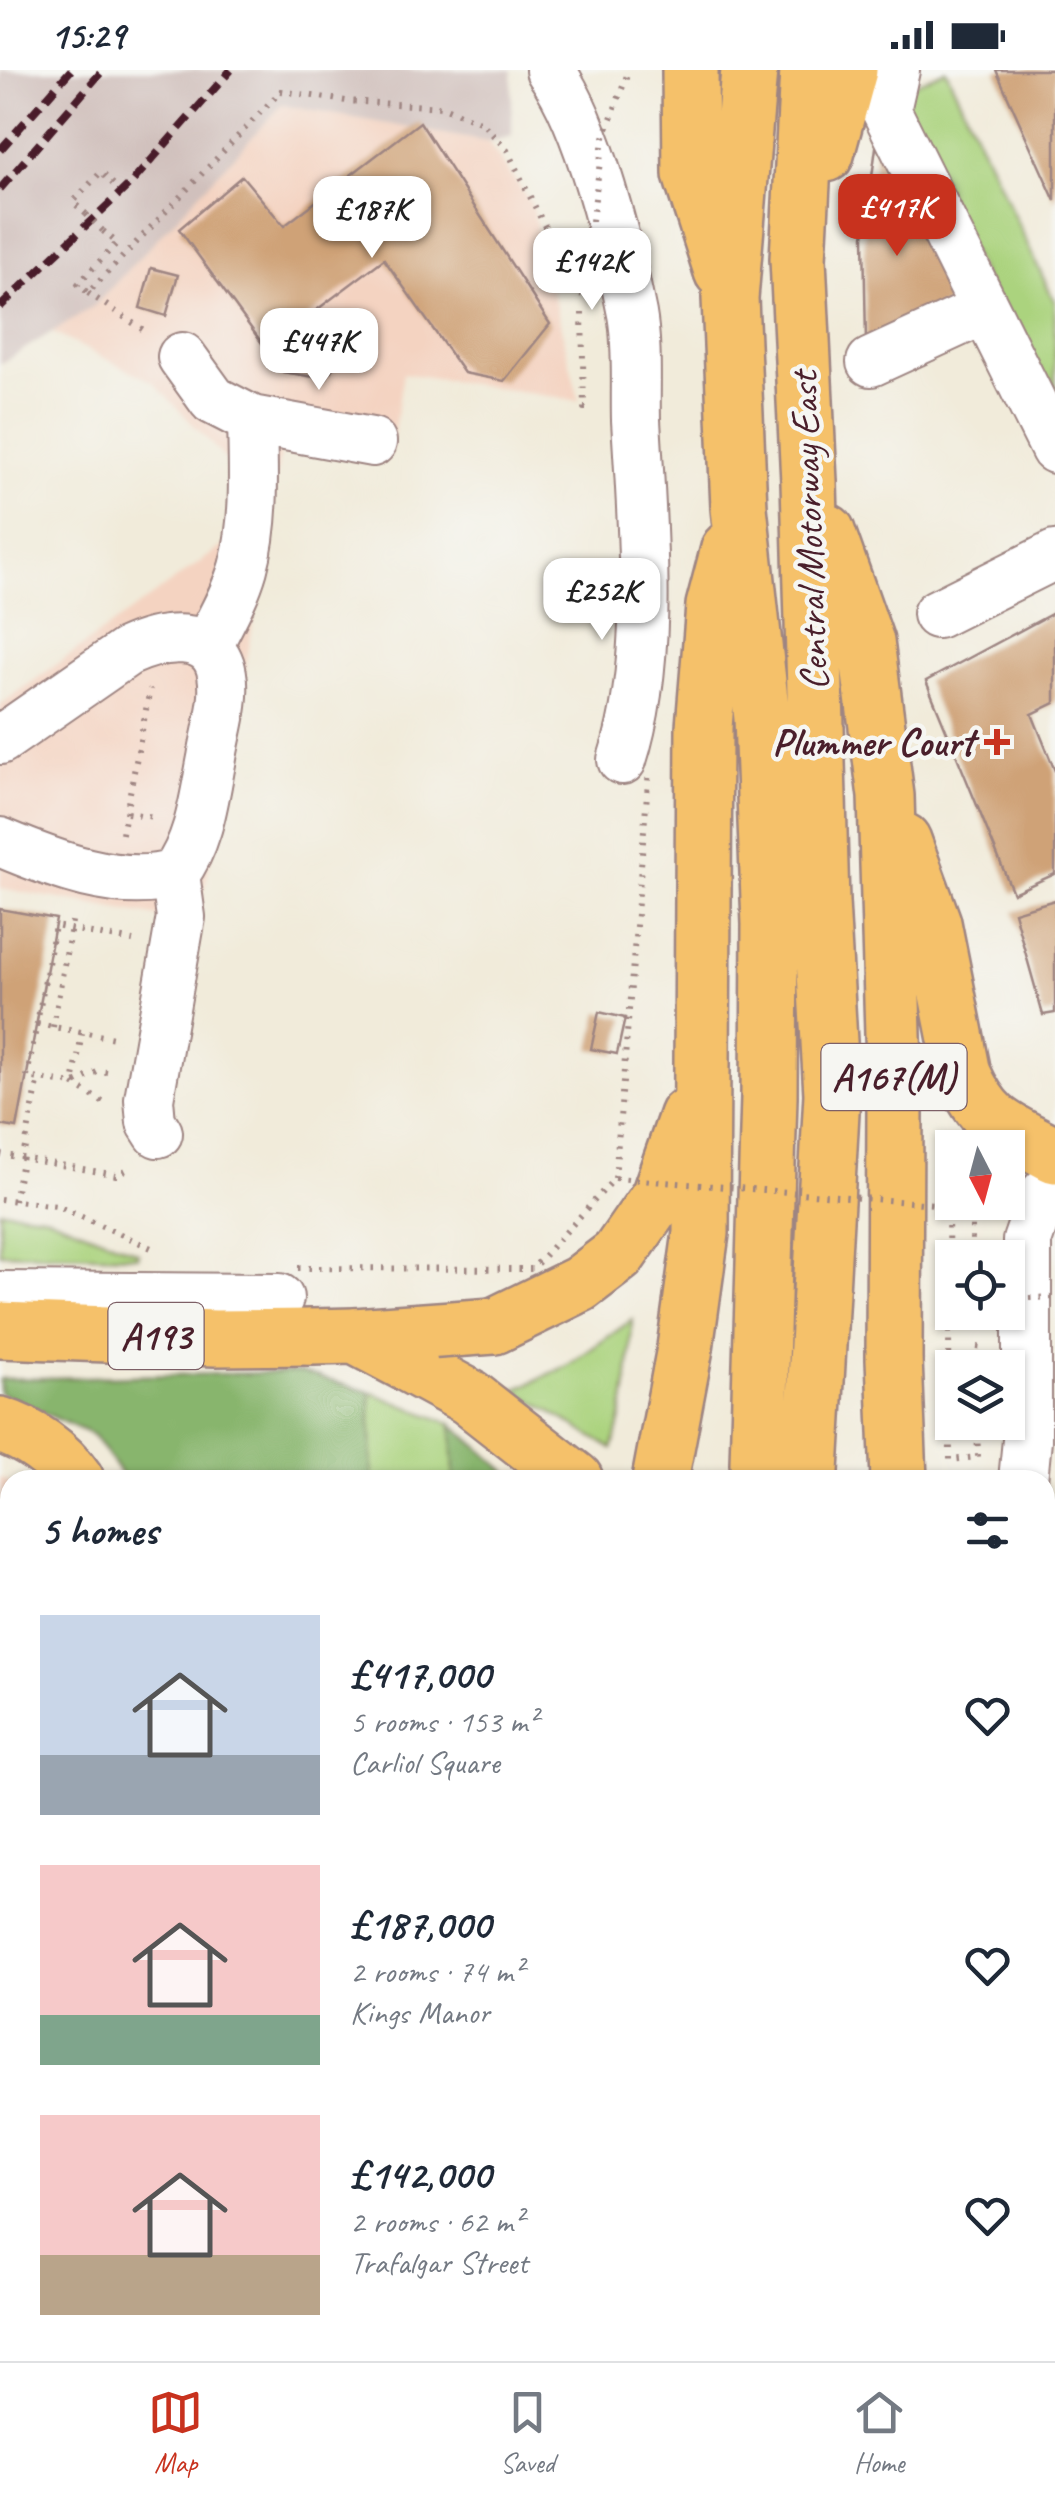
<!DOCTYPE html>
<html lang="en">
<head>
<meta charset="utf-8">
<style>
  body { margin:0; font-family:Caveat,sans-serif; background:#f6f6f7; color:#1f2937; height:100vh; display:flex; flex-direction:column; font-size:38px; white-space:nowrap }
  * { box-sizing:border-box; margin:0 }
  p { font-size:32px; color:#747a83 }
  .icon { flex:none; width:55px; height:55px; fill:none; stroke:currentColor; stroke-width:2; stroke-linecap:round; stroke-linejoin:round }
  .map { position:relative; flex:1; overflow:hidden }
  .details { position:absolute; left:0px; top:1400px; width:1055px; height:892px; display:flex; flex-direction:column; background:#fff; border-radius:30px 30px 0 0; box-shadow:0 2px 8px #0004 }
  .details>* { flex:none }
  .needle { width:65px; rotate:174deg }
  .buttons { position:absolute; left:935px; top:1060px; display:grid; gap:20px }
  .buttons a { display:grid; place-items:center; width:90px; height:90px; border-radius:0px; background:#fff; box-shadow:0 2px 8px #0004; font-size:50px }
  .price { position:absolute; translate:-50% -85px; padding:0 22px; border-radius:20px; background:#fff; color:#222; font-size:32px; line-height:65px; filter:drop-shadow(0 2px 5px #0008) }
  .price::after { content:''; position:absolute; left:50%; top:60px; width:30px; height:22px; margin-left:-15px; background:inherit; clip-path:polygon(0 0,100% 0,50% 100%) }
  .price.active { background:#c8321e; color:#fff }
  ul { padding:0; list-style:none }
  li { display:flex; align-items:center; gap:30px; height:250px; padding:0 40px }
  li span { display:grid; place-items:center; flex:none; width:280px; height:200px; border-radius:0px; color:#555 }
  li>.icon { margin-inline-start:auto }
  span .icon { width:120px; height:120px; fill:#fffc; stroke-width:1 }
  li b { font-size:42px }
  h2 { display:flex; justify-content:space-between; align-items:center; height:120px; padding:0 40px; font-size:42px }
  .status { display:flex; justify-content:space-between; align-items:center; height:70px; padding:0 50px; background:#fff; direction:ltr }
  .status svg { height:28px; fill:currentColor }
  .tab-bar { display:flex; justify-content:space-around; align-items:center; height:140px; border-top:2px solid #e0e1e3; background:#fff; font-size:28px; color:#747a83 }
  .tab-bar a { display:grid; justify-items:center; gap:5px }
  .tab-bar .active { color:#c8321e }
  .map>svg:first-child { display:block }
  .built { fill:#f4d3c1 }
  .industrial { fill:#d0c0bc }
  .green { fill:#abd37e; stroke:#7a7954; stroke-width:2.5 }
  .forest { fill:#88b56d; stroke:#696a4c; stroke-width:2.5 }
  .building { fill:#cfa277 }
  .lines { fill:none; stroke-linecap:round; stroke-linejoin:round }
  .minor-casing { stroke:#9e8582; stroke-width:52 }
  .major-casing { stroke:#9e8582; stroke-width:60 }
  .highway-casing { stroke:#9e8582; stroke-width:60 }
  .path { stroke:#9e8582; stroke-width:6; stroke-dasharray:2.5 8; stroke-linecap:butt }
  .minor { stroke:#fff; stroke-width:48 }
  .major { stroke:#f5c16b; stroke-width:55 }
  .highway { stroke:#f5c16b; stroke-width:55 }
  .tram { stroke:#4a1f2b; stroke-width:2.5 }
  .rail { stroke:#4a1f2b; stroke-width:8; stroke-dasharray:15 8; stroke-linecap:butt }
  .major-bridge-casing { stroke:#9e8582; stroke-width:60; stroke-linecap:butt }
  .highway-bridge-casing { stroke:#9e8582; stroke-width:60; stroke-linecap:butt }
  .path-bridge { stroke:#9e8582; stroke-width:6; stroke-dasharray:2.5 8; stroke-linecap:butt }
  .major-bridge { stroke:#f5c16b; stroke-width:55 }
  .highway-bridge { stroke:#f5c16b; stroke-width:55 }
  .poi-dot { fill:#c8321e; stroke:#f6f6f2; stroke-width:4 }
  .labels { text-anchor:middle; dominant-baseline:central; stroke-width:9; stroke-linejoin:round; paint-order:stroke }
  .shield { fill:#f6f6f2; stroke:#7e6067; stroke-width:2.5 }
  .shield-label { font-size:38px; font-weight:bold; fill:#4a1f2b }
  .street-label { font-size:40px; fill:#4a1f2b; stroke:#f6f6f2 }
  .poi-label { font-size:40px; font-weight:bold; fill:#4a1f2b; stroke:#f6f6f2; text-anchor:end }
</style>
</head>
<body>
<div class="status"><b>15:29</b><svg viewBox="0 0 49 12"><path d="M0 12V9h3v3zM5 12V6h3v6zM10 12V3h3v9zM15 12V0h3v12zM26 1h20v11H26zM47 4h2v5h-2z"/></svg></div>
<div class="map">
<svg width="1055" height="2291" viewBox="0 0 1055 2291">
  <rect width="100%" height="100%" fill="#f6f6f2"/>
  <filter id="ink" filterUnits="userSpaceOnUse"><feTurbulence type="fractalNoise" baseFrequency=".01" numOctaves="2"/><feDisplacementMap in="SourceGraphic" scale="20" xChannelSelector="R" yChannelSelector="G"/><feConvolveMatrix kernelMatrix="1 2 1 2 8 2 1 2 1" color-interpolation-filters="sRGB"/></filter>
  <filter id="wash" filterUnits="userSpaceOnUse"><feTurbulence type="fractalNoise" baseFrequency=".0048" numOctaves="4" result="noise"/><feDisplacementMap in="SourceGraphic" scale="40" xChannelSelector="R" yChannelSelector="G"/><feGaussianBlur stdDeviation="2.25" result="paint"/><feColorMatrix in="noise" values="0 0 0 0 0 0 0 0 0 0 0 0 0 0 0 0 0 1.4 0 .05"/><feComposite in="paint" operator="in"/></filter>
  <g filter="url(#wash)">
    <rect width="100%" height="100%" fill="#f1ebda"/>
    <path class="built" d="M 282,35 L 488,72 L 531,133 L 579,331 L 403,303 L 390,386 L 282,370 L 242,622 L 198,854 L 0,818 L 0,635 L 234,468 L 232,396 L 153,312 L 51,262 L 94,235 Z
      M 0,1407 L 10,1413 L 10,2282 L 303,2283 L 301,2291 L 0,2291 Z
      M 1055,1928 L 1055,2291 L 859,2291 L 860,2282 L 1045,2282 L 1045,1932 Z"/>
    <path class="industrial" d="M 0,0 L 512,0 L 512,66 L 488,72 L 282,35 L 94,236 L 0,294 Z"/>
    <path class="green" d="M 946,0 L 1055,233 L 1055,319 L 1039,327 L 896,22 Z
      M 0,1140 L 44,1145 L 138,1182 L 138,1186 L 0,1183 Z
      M 632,1250 C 630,1292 627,1339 612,1379 L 515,1320 L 567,1296 Z
      M 370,1322 L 452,1354 L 454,1410 L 372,1410 Z"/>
    <path class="forest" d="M 301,1302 L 370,1322 L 372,1410 L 125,1410 L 93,1365 L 0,1323 L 0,1309 Z
      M 452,1354 L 516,1410 L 454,1410 Z"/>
    <g id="blocks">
      <path class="building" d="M 996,0 L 1055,0 L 1055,131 Z
        M 420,52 L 550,254 L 504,311 L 464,303 L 384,189 L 306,248 L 337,291 L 326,309 L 283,302 L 179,159 L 242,106 L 284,156 Z
        M 877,70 L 956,230 L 866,271 L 864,166 Z
        M 151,198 L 178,205 L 166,246 L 140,238 Z
        M 1055,542 L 1055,633 L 1032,644 L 1055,701 L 1055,804 L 1013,823 L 926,611 Z
        M 1055,830 L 1055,943 L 1043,945 L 1014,842 Z
        M 0,839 L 56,849 L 17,1058 L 0,1055 Z
        M 599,942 L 625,948 L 617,984 L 591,979 Z
        M 0,1610 L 10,1619 L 10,2227 L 3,2221 L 13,2291 L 0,2291 Z
        M 1055,2209 L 1055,2291 L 958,2291 L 978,2282 L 1045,2282 L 1045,2213 Z"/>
    </g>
  </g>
  <g filter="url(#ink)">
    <use href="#blocks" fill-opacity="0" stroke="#9e8582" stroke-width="2.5"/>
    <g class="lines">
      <g class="minor-casing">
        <path id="minor" d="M 550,0 C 589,53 619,178 632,244 C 638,278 635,316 636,350 C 642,456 655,589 622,690
          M 895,0 L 886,40 L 1055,379
          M 182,287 L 213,330 L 252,350 C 253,399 256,451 243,498 C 235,526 220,551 207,577
          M 871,292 L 984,240
          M 252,350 L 372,372
          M 937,544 L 1055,485
          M 0,670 L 127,582 C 159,567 214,556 222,604 C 227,631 216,661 212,688 C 204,728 200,770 175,804 C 121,821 52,794 0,772
          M 158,1063 L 151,1052 L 149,1029 L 181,847 L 175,804
          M 0,1226 L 279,1228
          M 1023,1410 L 1027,1370 L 1027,1171 L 1043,1125 L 1055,1113
          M 1045,2152 L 1055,2149"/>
      </g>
      <g class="major-casing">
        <path id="major" d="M 0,1260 L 215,1268 L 311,1267
          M 410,1295 L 469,1327 L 575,1410
          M 0,1355 C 29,1364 58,1384 76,1410
          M 1045,1694 L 1055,1700"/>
      </g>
      <g class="highway-casing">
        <path id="highway" d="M 690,0 L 691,104 L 722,201
          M 749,0 L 730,228 L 739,438 L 762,648 L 770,854 L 769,1027 L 758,1394
          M 808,0 L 798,189 L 809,412 L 821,832 L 832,1024 L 811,1401
          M 826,84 L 849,0
          M 827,462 L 866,572 L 886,726 L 895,1032 L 894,1289 L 899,1410
          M 903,771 L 933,853 L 963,1004 C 986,1057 1008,1059 1055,1085
          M 494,1256 L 580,1214 L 618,1185 L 659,1126 L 687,1046
          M 660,1410 L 685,1278 L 701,1163 L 704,657 L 714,536 L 729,479
          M 1045,1894 L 1055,1890
          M 579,2291 L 579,2282
          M 672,2291 L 673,2282
          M 731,2291 L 732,2282
          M 815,2291 L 817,2282"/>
      </g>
      <path class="path" d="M 86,144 L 73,132 L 101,102 L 115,116
        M 103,161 L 117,173 L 78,214 L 88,223 L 281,21 L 346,31 L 443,37 L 482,53 L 507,80 L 548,163 L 561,213 L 582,225
        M 88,223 L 145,261
        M 582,243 L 584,338 L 592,338
        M 127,743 L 154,747
        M 122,764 L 150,619
        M 37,954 L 114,968
        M 53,957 L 73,846
        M 82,963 L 73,1014 L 104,1033
        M 107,1002 L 99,1001 L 73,1014 L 27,1007 L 55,856 L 133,871
        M 0,1084 L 116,1105 L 130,1098
        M 0,1129 L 57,1136 L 156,1180
        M 14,1131 L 39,1008
        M 977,1298 L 977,1277 L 985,1278"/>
      <use href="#minor" class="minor"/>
      <use href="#major" class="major"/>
      <use href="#highway" class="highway"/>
      <path class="tram" d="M 335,2291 L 337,2282"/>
      <path class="rail" d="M 0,80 L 71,0
        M 0,119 L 103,0
        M 0,237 L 132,112 L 231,0"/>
      <g class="major-bridge-casing">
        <path id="major-bridge" d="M 311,1267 L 355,1266 L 410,1295"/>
      </g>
      <g class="highway-bridge-casing">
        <path id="highway-bridge" d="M 355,1266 L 494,1256"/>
      </g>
      <path class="path-bridge" d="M 86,144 L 103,161
        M 582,224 L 603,70 L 629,0
        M 615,1108 L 972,1137 L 972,1188
        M 948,1135 L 950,1390 L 978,1387 L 977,1352
        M 298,1198 L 532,1199 L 615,1108 L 649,700
        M 1008,1229 L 1055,1227"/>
      <use href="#major-bridge" class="major-bridge"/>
      <use href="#highway-bridge" class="highway-bridge"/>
    </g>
  </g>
  <path class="poi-dot" d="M992 657h10v10h10v10h-10v10h-10v-10h-10v-10h10z"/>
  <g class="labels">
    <g class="shield">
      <rect x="821.5" y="974" width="145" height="66" rx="8"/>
      <rect x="108.5" y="1233" width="95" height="66" rx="8"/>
    </g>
    <g class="shield-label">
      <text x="894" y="1007">A167(M)</text>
      <text x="156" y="1266">A193</text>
    </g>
    <g class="street-label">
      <text transform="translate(809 461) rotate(-92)">Central Motorway East</text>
    </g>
    <g class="poi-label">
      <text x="974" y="672">Plummer Court</text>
    </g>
  </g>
</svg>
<div class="buttons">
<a><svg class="needle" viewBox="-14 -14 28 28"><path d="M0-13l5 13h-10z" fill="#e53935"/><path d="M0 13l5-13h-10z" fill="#747a83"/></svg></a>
<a><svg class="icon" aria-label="locate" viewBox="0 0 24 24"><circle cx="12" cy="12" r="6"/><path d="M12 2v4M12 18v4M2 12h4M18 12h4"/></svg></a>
<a><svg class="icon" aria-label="layers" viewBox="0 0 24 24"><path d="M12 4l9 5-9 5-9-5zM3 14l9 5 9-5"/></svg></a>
</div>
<b class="price active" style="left:897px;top:189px">£417K</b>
<b class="price" style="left:372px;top:191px">£187K</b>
<b class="price" style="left:592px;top:243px">£142K</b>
<b class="price" style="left:319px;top:323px">£447K</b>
<b class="price" style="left:602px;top:573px">£252K</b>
<section class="details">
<h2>5 homes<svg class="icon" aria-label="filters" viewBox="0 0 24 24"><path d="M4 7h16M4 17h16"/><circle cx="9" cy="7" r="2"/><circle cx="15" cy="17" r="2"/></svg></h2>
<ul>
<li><span style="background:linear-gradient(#c9d6e8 70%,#9aa5b1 0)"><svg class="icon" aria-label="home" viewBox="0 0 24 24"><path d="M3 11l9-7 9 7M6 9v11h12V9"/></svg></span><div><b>£417,000</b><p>5 rooms · 153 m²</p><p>Carliol Square</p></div><svg class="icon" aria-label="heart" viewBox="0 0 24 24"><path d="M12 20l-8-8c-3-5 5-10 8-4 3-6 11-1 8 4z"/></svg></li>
<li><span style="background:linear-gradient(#f6c9c9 75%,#7fa58c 0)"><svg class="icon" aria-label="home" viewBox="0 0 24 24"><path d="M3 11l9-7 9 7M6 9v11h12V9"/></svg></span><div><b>£187,000</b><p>2 rooms · 74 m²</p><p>Kings Manor</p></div><svg class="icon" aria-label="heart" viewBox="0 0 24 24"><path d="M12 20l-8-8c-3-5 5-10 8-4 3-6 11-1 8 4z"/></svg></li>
<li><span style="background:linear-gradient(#f6c9c9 70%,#b9a48a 0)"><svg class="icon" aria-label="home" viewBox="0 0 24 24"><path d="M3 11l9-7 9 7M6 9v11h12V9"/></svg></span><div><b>£142,000</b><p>2 rooms · 62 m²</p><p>Trafalgar Street</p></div><svg class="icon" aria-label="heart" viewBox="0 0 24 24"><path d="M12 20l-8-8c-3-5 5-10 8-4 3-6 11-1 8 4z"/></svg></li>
</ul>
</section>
</div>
<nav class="tab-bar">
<a class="active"><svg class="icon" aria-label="map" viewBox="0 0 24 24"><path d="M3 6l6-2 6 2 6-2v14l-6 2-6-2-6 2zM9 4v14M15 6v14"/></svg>Map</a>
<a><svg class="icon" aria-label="saved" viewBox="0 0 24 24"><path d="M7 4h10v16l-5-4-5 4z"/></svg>Saved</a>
<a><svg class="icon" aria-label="home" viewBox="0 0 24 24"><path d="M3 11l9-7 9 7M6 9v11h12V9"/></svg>Home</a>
</nav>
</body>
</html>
